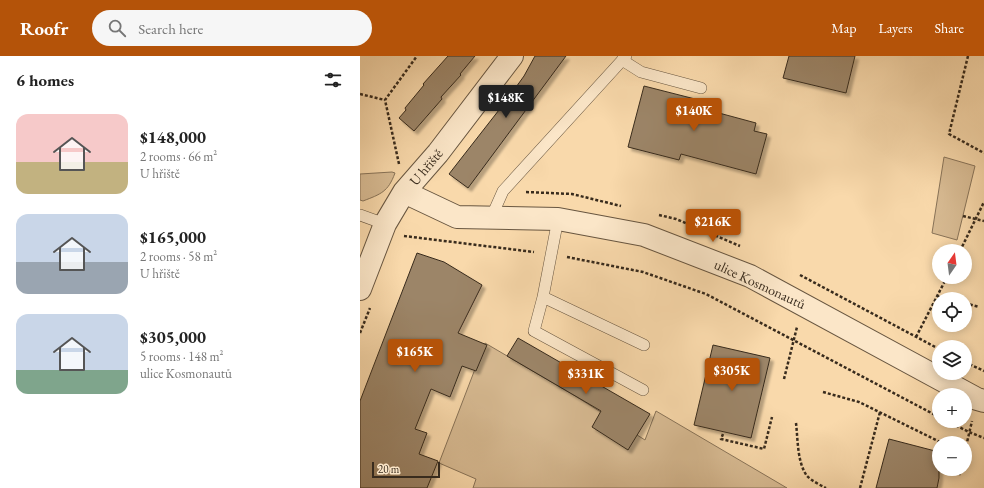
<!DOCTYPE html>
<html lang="en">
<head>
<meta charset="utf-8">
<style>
  body { margin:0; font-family:"EB Garamond",serif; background:#f6f6f6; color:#222; height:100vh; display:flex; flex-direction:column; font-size:15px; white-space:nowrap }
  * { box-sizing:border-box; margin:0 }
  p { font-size:13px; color:#767676 }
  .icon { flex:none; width:22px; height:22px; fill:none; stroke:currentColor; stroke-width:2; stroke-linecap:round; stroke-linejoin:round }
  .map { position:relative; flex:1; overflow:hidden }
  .panel { display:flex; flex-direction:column; background:#fff; width:360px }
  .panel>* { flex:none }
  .needle { width:26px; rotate:14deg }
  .fabs { position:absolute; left:572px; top:188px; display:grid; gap:8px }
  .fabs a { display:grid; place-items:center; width:40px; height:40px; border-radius:50%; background:#fff; box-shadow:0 2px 10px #0003; font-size:20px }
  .scale { position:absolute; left:12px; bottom:10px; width:68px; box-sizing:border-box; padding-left:4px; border:2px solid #382b1d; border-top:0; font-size:11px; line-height:14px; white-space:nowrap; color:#382b1d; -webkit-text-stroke:3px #fbe6c8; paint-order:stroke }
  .price { position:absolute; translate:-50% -34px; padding:0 9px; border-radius:4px; background:#b45309; color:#fff; font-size:13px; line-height:26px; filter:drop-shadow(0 1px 2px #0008) }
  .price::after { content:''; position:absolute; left:50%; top:24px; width:12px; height:9px; margin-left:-6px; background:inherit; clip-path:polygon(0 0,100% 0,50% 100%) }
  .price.selected { background:#222; color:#fff }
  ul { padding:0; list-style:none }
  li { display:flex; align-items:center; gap:12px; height:100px; padding:0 16px }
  li span { display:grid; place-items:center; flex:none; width:112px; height:80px; border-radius:12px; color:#555 }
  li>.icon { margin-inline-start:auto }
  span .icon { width:48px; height:48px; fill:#fffc; stroke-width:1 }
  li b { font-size:17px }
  h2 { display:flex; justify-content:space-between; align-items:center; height:48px; padding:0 16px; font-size:17px }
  header { display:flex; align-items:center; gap:24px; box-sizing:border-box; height:56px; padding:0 20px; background:#b45309; color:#fff }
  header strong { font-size:19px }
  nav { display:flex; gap:22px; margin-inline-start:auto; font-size:14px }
  .search { width:280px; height:36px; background:#f6f6f6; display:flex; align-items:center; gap:10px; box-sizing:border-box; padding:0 14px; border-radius:22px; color:#767676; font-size:15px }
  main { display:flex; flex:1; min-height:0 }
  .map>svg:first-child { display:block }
  .green { fill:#d8bb93; stroke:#887358 }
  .building { fill:#9c8567; stroke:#382b1d; filter:url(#shadow) }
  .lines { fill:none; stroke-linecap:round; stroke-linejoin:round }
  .lane-casing { stroke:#685640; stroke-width:12 }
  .street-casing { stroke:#685640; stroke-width:24 }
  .path { stroke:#382b1d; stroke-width:2.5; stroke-dasharray:3 2; stroke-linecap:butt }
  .lane { stroke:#fbe6c8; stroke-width:11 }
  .street { stroke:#fbe6c8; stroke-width:22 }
  .labels { text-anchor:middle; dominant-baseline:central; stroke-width:3; stroke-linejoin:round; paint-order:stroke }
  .street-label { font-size:14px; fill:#382b1d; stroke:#fbe6c8 }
</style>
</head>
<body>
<header>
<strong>Roofr</strong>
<div class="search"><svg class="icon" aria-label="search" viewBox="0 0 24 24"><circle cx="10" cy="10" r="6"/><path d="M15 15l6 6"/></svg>Search here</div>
<nav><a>Map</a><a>Layers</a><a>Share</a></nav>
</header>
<main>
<section class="panel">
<h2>6 homes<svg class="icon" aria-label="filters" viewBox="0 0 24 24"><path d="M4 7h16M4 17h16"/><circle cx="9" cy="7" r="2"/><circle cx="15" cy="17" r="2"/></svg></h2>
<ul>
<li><span style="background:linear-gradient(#f6c9c9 60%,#c2b280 0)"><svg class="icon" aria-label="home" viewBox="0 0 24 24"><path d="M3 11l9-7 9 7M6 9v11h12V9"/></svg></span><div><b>$148,000</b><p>2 rooms · 66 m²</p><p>U hřiště</p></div></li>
<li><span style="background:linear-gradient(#c9d6e8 60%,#9aa5b1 0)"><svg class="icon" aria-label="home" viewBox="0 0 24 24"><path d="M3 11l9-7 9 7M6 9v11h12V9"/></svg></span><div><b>$165,000</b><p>2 rooms · 58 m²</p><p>U hřiště</p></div></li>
<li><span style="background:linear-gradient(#c9d6e8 70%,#7fa58c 0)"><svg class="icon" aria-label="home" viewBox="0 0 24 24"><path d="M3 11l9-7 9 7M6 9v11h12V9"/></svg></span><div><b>$305,000</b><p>5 rooms · 148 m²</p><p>ulice Kosmonautů</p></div></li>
</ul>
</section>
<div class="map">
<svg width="624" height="432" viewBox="0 0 624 432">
  <defs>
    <filter id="shadow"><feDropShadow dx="3.5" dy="3.5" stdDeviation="1" flood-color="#0004"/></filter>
  </defs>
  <rect width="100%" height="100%" fill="#f9d9ab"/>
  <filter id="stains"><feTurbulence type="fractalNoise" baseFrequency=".005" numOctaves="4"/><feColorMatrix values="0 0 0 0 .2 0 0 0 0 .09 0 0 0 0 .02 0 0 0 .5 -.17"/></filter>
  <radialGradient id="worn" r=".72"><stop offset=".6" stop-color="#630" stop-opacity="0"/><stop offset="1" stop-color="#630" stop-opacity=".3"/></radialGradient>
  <path class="green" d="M 584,101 L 615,110 L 597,184 L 572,177 Z
    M 32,116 L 35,117 C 28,136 21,138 3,145 L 0,144 L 0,118 Z
    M 125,287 L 217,341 L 285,384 L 296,355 L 427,432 L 113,432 L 116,423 L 79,407 Z"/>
  <path class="building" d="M 88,0 L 115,0 L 100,18 L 101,19 L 81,41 L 82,43 L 54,75 L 39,62 L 46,54 L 45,52 L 64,29 L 63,28 Z
    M 175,0 L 206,0 L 108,132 L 89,118 L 146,45 L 164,20 Z
    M 429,0 L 495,0 L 486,37 L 423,22 Z
    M 284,30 L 335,43 L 333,50 L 396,67 L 394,75 L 407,78 L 396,118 L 321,98 L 319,104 L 268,91 Z
    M 57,197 L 84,206 L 122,229 L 98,277 L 127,289 L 116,315 L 102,310 L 90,341 L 71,333 L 55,373 L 67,377 L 59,398 L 78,405 L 67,432 L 0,432 L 0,345 Z
    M 158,282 L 290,358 L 268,394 L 232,371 L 241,355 L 147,300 Z
    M 353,289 L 410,302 L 391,382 L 334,369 Z
    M 529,383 L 579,396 L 579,422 L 577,432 L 516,432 Z"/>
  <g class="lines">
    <g class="lane-casing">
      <path id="lane" d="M 262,4 L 281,16 L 341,32
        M 0,159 L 25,168
        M 131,162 L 143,135 L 266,0
        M 198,163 L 183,241 L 284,289
        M 183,241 L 174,275 L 283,334"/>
    </g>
    <g class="street-casing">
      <path id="street" d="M 44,136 L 97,161 L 198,163 L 284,179 L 390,220 L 617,343 L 624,345
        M 0,233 L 25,168 L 44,136 L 78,97 L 152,0"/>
    </g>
    <path class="path" d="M 608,0 L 589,78 L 624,97
      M 0,38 L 25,44
      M 39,108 L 25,44 L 57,0
      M 166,136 L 212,138 L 261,150
      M 299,159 L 316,163 L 380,190
      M 603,160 L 624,165
      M 44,180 L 174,196
      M 600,195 L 624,146
      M 207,201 L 283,216 L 346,238 L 579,361
      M 440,219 L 579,293
      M 577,240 L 587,243
      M 605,247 L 619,251
      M 0,277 L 10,252
      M 556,281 L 587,221
      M 605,306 L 624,315
      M 424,323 L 437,271
      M 463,336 L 499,346 L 582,387
      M 587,365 L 609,376 L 624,382
      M 436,367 C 438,384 437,406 447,420 C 452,425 460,429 466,432
      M 363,378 L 361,383 L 404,393 L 412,361
      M 605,395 L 612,365
      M 599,419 L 601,413
      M 500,432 L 520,356"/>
    <use href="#lane" class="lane"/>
    <use href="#street" class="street"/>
  </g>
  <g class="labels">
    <g class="street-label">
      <text transform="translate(66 111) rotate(-50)">U hřiště</text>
      <text transform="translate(400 228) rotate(25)">ulice Kosmonautů</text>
    </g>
  </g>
  <rect width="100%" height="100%" filter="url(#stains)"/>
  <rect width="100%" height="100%" fill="url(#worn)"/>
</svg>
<div class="fabs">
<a><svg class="needle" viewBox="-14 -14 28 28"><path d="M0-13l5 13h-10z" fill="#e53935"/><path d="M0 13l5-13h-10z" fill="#767676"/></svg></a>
<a><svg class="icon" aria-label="locate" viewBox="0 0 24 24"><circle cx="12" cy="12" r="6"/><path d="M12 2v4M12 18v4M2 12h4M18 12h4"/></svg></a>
<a><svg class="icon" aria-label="layers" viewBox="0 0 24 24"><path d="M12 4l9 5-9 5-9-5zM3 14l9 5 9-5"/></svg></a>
<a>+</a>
<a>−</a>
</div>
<div class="scale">20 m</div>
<b class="price selected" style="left:146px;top:63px">$148K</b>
<b class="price" style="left:334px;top:76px">$140K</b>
<b class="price" style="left:353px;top:187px">$216K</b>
<b class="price" style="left:55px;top:317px">$165K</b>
<b class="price" style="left:372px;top:336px">$305K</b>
<b class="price" style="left:226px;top:339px">$331K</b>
</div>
</main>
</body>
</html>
